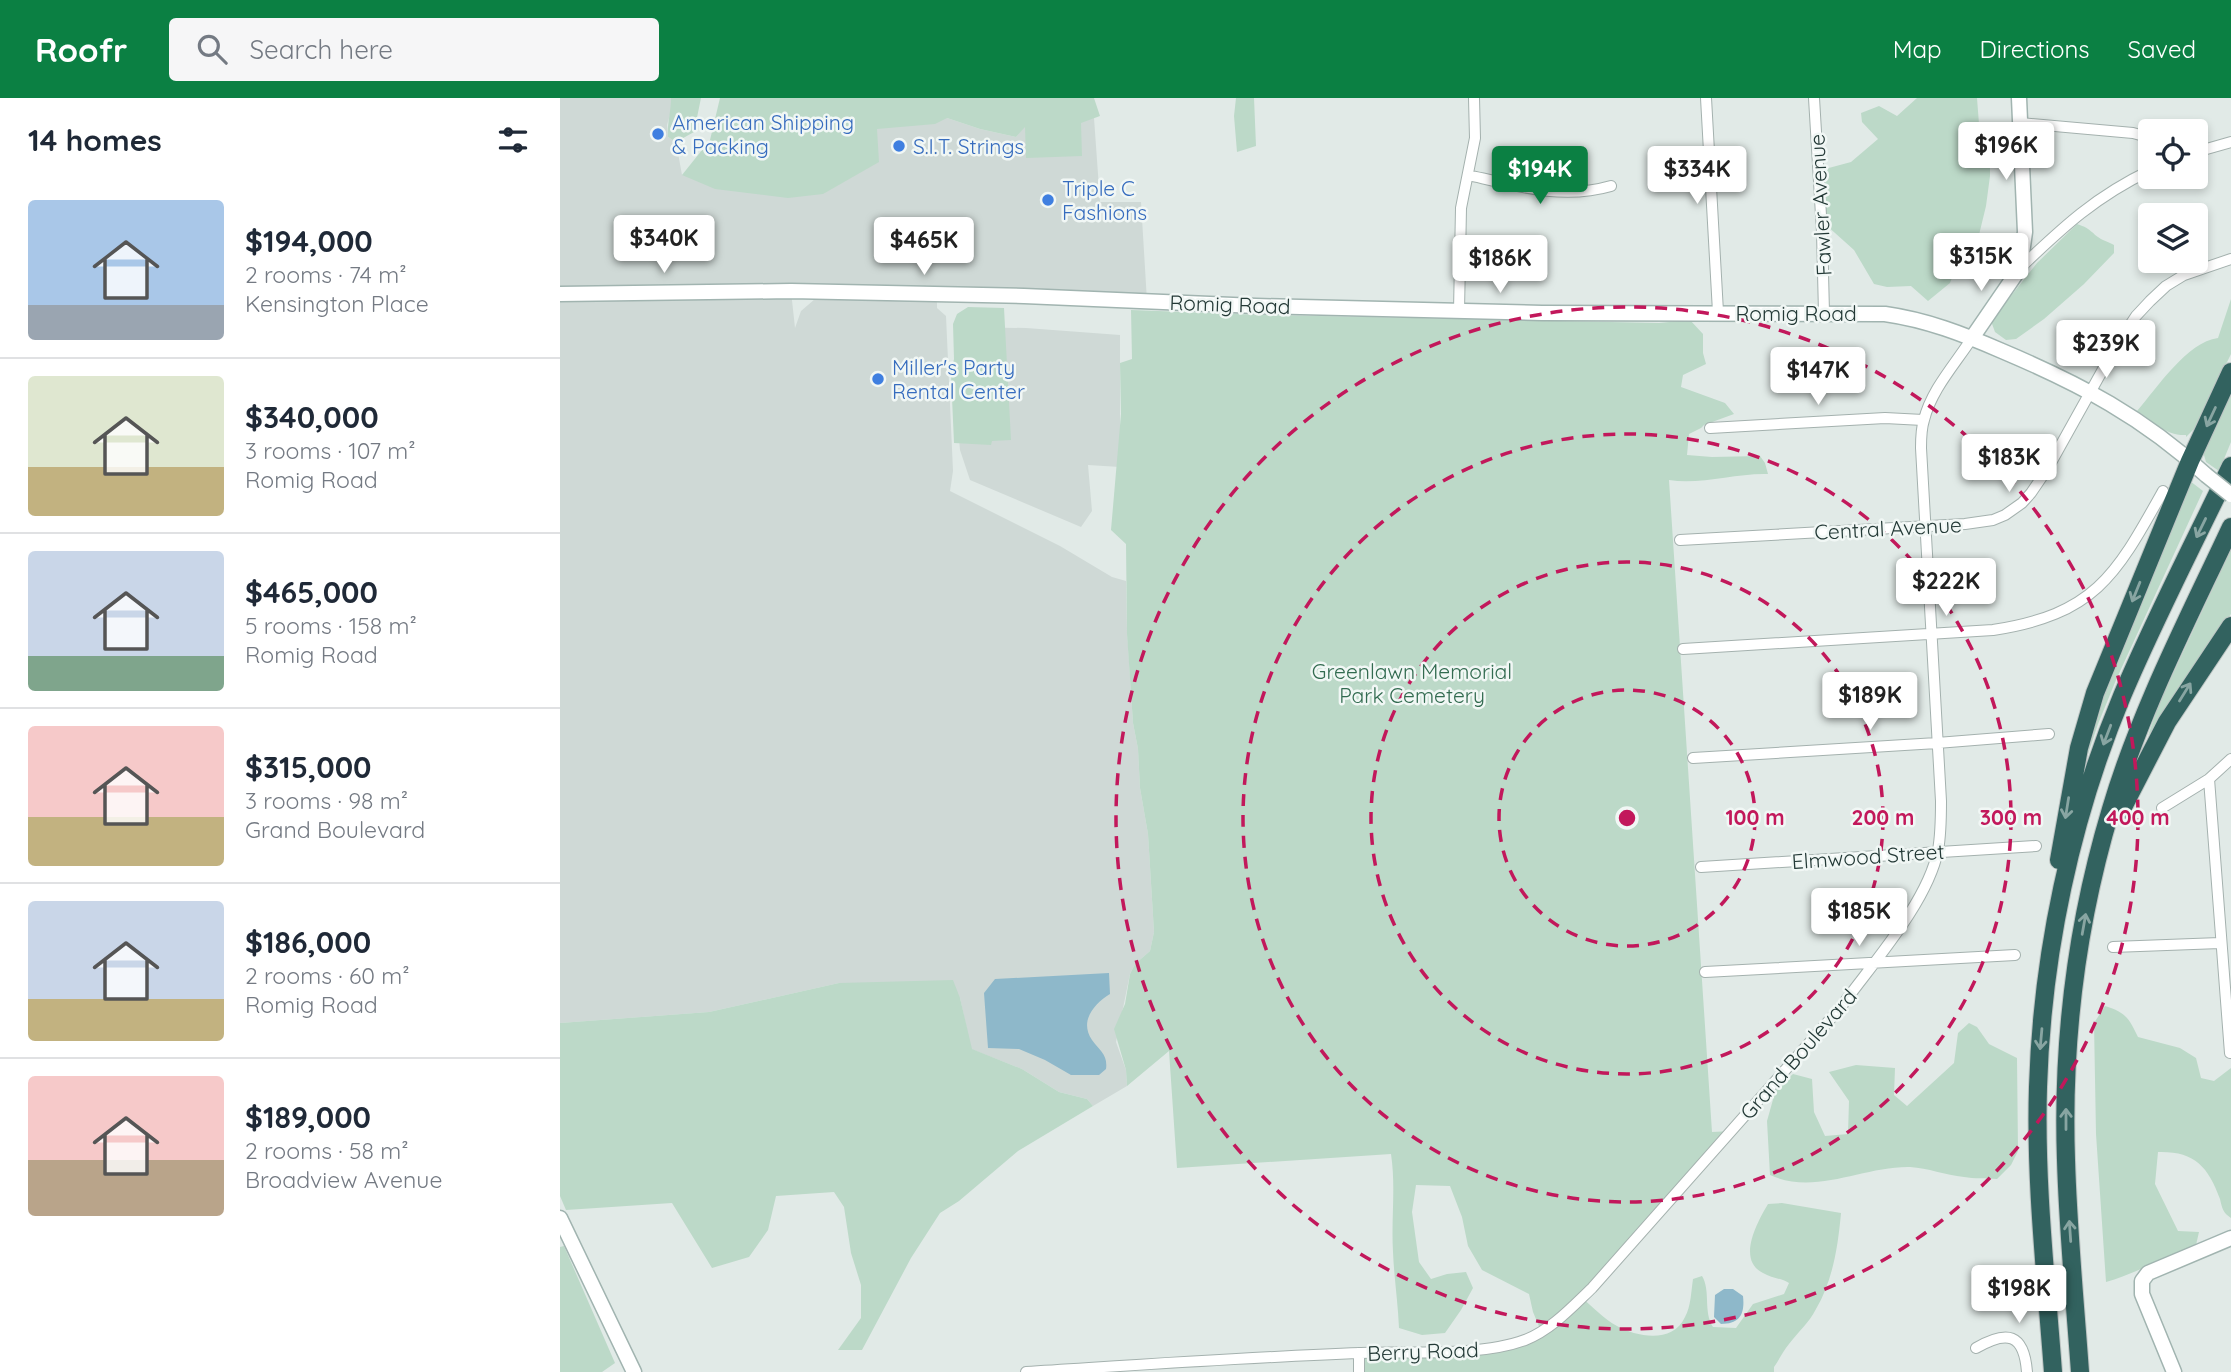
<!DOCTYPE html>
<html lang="en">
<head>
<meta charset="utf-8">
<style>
  body { margin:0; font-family:Quicksand,sans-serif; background:#f6f6f7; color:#1f2937; height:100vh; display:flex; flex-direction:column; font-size:26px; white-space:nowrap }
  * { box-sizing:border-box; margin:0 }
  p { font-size:23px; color:#747a83 }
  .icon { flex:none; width:38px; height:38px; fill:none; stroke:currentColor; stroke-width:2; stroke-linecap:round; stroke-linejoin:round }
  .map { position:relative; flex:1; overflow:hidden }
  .panel { display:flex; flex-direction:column; background:#fff; width:560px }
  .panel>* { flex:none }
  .controls { position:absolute; left:1578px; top:21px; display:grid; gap:14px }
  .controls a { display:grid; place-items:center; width:70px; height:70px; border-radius:7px; background:#fff; box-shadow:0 4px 10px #0003; font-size:35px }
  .price { position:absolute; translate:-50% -60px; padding:0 16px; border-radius:7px; background:#fff; color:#222; font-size:23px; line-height:46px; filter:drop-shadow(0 2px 4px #0008) }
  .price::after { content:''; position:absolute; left:50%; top:42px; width:21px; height:16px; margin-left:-10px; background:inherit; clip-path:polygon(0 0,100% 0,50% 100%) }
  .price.on { background:#0b8043; color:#fff }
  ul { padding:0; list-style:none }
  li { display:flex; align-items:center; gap:21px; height:175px; padding:0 28px }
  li+li { border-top:2px solid #e0e1e3 }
  li span { display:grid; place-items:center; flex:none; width:196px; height:140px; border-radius:7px; color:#555 }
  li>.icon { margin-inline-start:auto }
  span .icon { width:84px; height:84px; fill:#fffc; stroke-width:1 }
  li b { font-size:30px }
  h2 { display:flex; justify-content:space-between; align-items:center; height:84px; padding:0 28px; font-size:30px }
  header { display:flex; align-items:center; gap:42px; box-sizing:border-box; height:98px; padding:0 35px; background:#0b8043; color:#fff }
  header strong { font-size:33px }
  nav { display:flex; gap:38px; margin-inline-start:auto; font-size:24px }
  .search { width:490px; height:63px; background:#f6f6f7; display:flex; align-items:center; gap:18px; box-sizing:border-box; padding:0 24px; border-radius:7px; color:#747a83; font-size:26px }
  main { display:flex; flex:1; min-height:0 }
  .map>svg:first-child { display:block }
  .built { fill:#cfd9d6; fill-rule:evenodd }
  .green { fill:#bcd9c8 }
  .water { fill:#8eb8ca }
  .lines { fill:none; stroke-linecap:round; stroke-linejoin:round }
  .street-casing { stroke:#a4b1ae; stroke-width:12 }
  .secondary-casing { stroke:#a1b4b0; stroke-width:17 }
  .highway-casing { stroke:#bdc4c3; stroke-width:20 }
  .street { stroke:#fff; stroke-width:10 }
  .secondary { stroke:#fff; stroke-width:14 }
  .highway { stroke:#32625f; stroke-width:18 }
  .secondary-bridge-casing { stroke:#a1b4b0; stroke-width:17; stroke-linecap:butt }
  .secondary-bridge { stroke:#fff; stroke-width:14 }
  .oneway { stroke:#88a5a2 }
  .ring { fill:none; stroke:#c2185b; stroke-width:3.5; stroke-dasharray:12 9 }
  .shop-dot { fill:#3f7fe0; stroke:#f1f7f5; stroke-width:2.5 }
  .labels { text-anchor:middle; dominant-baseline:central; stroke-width:5; stroke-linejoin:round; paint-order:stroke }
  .shop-label { font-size:21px; fill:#366cbe; stroke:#f1f7f5; text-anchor:start }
  .street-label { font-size:21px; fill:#233936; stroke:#f1f7f5 }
  .park-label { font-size:21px; fill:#326b50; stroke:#f1f7f5 }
  .centre { fill:#c2185b; stroke:#f1f7f5; stroke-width:3.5 }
  .ring-label { font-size:21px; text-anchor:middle; font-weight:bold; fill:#c2185b; stroke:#f1f7f5; stroke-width:5; stroke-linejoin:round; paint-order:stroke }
</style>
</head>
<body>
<header>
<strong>Roofr</strong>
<div class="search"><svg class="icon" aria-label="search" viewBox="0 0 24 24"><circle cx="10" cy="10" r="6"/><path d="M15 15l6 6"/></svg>Search here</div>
<nav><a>Map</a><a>Directions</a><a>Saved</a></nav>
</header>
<main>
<section class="panel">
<h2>14 homes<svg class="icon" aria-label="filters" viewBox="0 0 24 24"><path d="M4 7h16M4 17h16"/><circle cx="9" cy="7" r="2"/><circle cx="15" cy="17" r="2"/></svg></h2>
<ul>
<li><span style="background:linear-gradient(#a9c7e8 75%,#9aa5b1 0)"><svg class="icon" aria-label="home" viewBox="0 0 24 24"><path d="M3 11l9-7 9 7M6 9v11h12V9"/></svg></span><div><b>$194,000</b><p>2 rooms · 74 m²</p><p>Kensington Place</p></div></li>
<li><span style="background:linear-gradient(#dfe7d0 65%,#c2b280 0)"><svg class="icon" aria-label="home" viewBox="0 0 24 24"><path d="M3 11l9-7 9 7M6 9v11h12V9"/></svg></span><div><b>$340,000</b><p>3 rooms · 107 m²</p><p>Romig Road</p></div></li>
<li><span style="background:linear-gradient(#c9d6e8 75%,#7fa58c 0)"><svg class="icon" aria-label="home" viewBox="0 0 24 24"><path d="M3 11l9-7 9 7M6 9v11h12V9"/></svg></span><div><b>$465,000</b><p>5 rooms · 158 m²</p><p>Romig Road</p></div></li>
<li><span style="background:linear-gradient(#f6c9c9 65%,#c2b280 0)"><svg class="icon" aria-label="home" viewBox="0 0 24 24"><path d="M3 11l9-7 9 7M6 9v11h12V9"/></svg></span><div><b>$315,000</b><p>3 rooms · 98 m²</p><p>Grand Boulevard</p></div></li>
<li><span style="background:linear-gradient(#c9d6e8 70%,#c2b280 0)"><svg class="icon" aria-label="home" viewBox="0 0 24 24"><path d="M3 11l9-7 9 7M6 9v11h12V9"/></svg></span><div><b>$186,000</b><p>2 rooms · 60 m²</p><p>Romig Road</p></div></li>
<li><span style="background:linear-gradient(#f6c9c9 60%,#b9a48a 0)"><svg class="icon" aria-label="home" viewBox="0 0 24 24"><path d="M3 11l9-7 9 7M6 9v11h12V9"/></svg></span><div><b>$189,000</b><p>2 rooms · 58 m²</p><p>Broadview Avenue</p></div></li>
</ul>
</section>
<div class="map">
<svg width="1671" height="1274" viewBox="0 0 1671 1274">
  <rect width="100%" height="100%" fill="#e1eae7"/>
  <path class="built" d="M 0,0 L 111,0 L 111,13 L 107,27 L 108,39 L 116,44 L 122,77 L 315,21 L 387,20 L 420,31 L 456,39 L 465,28 L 534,20 L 540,104 L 581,104 L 587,203 L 377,197 L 377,210 L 386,218 L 393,373 L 390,393 L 500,448 L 552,479 L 566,483 L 567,533 L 573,625 L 578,651 L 580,690 L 588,736 L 594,834 L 590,853 L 575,866 L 570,876 L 556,944 L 566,972 L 567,988 L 533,1008 L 527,1001 L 499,994 L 462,971 L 411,951 L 400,900 L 279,885 L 149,914 L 0,925 ZM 231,193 L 262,195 L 241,213 L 235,230 Z
    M 397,229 L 466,230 L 560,237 L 560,369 L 528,367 L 532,413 L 521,429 L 410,382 L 400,352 L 393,272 Z"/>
  <path class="green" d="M 111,0 L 141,0 L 134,34 L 116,44 L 108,39 C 107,25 111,14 111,0 Z
    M 160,0 L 534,0 L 540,18 L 521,25 L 522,58 L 466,60 L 465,29 L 456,39 L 420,31 L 387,20 L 375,26 L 317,31 L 319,64 L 263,96 L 228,100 L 155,91 L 122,77 L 150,42 Z
    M 676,0 L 694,0 L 696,48 L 677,54 L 674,18 Z
    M 1357,0 L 1417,0 L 1419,26 L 1430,43 L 1430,78 L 1426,108 L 1418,141 L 1402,154 L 1390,185 L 1368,203 L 1351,188 L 1327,189 L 1314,186 L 1294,152 L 1265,126 L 1265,71 L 1291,64 L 1318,41 L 1302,24 L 1301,15 L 1319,8 L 1337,18 Z
    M 1517,126 C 1533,131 1531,136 1543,142 C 1547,144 1551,145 1554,147 L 1554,155 L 1524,186 L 1484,221 L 1456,241 L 1446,242 L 1435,234 L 1431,223 L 1477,165 Z
    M 1671,201 L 1671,256 L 1634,331 L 1626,339 L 1626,337 C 1606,338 1593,323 1577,313 C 1597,290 1627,244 1658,240 Z
    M 408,209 L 444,210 L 451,342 L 432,343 L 431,347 L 394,345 L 391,277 L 394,261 L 393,226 L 397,216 Z
    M 571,212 L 705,217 L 1099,225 L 1130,222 L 1143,236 L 1143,255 L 1146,266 L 1123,277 L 1121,289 L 1165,305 L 1174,316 L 1144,327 L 1141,330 L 1129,336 L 1127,357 L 1152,359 L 1200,358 L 1205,365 L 1208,376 C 1175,375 1141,387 1109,382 L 1152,1034 L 1172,1033 L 1022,1200 C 1033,1209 1044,1221 1057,1228 C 1077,1239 1113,1246 1125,1219 C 1131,1208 1131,1194 1133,1181 L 1142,1178 C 1151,1193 1143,1213 1153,1229 L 1176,1230 L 1193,1206 L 1224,1196 L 1229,1185 C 1221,1180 1211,1180 1203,1175 C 1176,1162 1198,1123 1208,1106 L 1222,1105 L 1281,1115 C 1278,1148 1273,1182 1256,1211 C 1249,1225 1238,1234 1229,1246 C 1223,1253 1219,1262 1214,1269 L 1214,1274 L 799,1274 L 799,1255 L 930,1250 L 981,1233 L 973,1214 L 969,1196 L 922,1172 L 908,1148 L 902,1119 L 890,1088 L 856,1087 L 852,1114 L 859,1164 L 871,1181 L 887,1176 L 906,1174 L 913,1190 L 901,1212 L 885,1235 L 862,1237 L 839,1230 C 838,1205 834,1179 833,1154 C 831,1121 836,1089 831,1056 L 617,1070 L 609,953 L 567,988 L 566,972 L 554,931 L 565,906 L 570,876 L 575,866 L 590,853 L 594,834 L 588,736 L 580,690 L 578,651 L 573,625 L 567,536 L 566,446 L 551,432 L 561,316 L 560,265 L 572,261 Z
    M 1671,285 L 1671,344 L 1659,373 L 1646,364 L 1642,350 Z
    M 1630,383 L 1643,393 L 1556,582 L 1538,626 L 1508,716 L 1544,586 Z
    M 1671,451 L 1671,516 L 1588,638 L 1598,608 Z
    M 393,882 L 400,900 L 412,951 L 462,971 L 499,994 L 527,1001 L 533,1008 L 458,1053 L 399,1103 L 380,1115 L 351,1160 L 302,1252 L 278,1252 L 301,1220 L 301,1187 L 291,1155 L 284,1109 L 274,1094 L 216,1098 L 208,1132 L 189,1159 L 152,1170 L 112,1105 L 6,1112 L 0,1098 L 0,925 L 149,914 L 279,885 Z
    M 1545,908 C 1565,914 1569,920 1578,939 L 1620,950 L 1636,960 L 1641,980 L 1654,983 L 1671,970 L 1671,1120 C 1663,1115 1662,1110 1660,1101 C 1648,1068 1634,1053 1598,1054 L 1595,1086 L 1618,1133 L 1639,1134 L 1636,1147 C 1605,1159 1577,1175 1546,1184 L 1536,1036 L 1534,925 Z
    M 1409,925 L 1417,929 L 1429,946 L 1457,960 L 1458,1053 L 1451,1067 L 1437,1081 C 1426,1080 1414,1081 1404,1079 C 1385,1077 1368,1070 1350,1069 C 1303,1068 1255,1098 1210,1077 L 1207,1023 L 1216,991 L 1233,976 L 1252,981 L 1254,1014 L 1265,1038 L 1288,1036 L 1289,1003 L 1269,974 L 1296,967 L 1335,970 L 1334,997 L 1347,1008 L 1394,965 L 1398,935 Z
    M 4,1148 L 55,1265 L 42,1274 L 0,1274 L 0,1149 Z"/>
  <path class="water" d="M 549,875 L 550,896 C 534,906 519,923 532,942 C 540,953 548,957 546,971 L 539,977 L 511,977 L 485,962 L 459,951 L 428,950 L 424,895 L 435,881 Z
    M 1164,1191 L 1173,1191 L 1183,1198 C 1185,1216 1180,1226 1161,1226 L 1154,1219 L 1155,1197 Z"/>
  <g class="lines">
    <g class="street-casing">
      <path id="street" d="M 1146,0 L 1158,214
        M 1254,0 L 1262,134 L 1264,215
        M 1460,25 L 1573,35 L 1591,40
        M 1636,54 L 1671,44
        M 908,77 C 956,88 1003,102 1051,88
        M 1460,170 C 1503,129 1536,98 1591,72
        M 899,213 L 901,110 L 915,40 L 914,0
        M 1150,330 L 1325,320 L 1363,322
        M 1120,442 L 1405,426 L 1433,422 L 1445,417 L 1462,405 L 1471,395 L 1488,370 L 1556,248 L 1576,218 L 1590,203 L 1606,188 L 1624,177 L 1671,161
        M 1123,551 L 1433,532 C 1536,516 1556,477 1603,393
        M 1133,660 L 1377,645 L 1489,636
        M 1649,681 L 1670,955
        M 1602,710 L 1649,681 L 1671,661
        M 1141,769 L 1476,748
        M 1553,849 L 1660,845
        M 1145,874 L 1455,857
        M 1416,1250 C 1447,1232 1464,1235 1467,1274
        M 799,1255 L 799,1274
        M 466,1274 C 577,1267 689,1259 801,1255 C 850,1253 919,1259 965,1242 C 991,1232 1012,1209 1032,1190 L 1281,909 C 1312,866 1368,804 1378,752 C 1381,736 1381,719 1381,703 L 1361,350 C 1361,340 1361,331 1364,322 C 1371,292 1396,265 1412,240"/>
    </g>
    <g class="secondary-casing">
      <path id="secondary" d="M 0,196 L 231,193 L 464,198 L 696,208 L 982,215 L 1325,216 C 1367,222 1403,236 1442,253 C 1520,286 1583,319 1646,377
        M 1412,240 L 1460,170 L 1465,134 L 1459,0
        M 0,1120 L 74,1274
        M 1614,1274 L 1582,1196 L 1582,1183 L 1588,1175 L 1671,1140"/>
    </g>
    <g class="highway-casing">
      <path id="highway" d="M 1561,713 L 1607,624 L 1671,528
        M 1499,762 L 1519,650 L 1535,595 L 1630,363 L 1671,274
        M 1493,1274 C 1486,1179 1475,1084 1478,989 C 1482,856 1511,720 1562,598 C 1595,520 1634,445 1671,368
        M 1520,1274 C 1515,1204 1508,1133 1506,1062 C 1502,945 1517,824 1551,711 C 1580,613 1628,521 1671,429"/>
    </g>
    <use href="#street" class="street"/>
    <use href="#secondary" class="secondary"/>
    <use href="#highway" class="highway"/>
    <g class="secondary-bridge-casing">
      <path id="secondary-bridge" d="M 1646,377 L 1671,397"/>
    </g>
    <use href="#secondary-bridge" class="secondary-bridge"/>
  </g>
  <defs><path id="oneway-shaft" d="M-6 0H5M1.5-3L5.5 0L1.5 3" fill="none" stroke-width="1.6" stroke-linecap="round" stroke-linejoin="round" transform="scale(1.75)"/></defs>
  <g class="oneway">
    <use href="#oneway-shaft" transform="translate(1651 319) rotate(115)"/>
    <use href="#oneway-shaft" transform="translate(1641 430) rotate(116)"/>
    <use href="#oneway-shaft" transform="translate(1576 494) rotate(112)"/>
    <use href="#oneway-shaft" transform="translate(1625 594) rotate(-58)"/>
    <use href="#oneway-shaft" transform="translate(1547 637) rotate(111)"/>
    <use href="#oneway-shaft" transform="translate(1507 710) rotate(99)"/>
    <use href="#oneway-shaft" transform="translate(1524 826) rotate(-80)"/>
    <use href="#oneway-shaft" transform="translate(1481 941) rotate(95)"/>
    <use href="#oneway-shaft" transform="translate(1506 1021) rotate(-90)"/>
    <use href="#oneway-shaft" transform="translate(1510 1133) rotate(-94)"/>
  </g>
  <g class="ring">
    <circle cx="1067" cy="720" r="128"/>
    <circle cx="1067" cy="720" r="256"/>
    <circle cx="1067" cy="720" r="384"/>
    <circle cx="1067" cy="720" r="511"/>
  </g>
  <g class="shop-dot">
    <circle cx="98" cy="36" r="7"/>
    <circle cx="339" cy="48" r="7"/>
    <circle cx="488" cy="102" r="7"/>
    <circle cx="318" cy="281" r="7"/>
  </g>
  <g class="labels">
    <g class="shop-label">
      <text x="112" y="24">American Shipping<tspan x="112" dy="24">&amp; Packing</tspan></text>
      <text x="353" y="48">S.I.T. Strings</text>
      <text x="502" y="90">Triple C<tspan x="502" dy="24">Fashions</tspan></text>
      <text x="332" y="269">Miller's Party<tspan x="332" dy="24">Rental Center</tspan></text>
    </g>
    <g class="street-label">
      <text transform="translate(1260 107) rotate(-93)">Fawler Avenue</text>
      <text transform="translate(670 206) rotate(2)">Romig Road</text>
      <text x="1236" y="215">Romig Road</text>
      <text transform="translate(1328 430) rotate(-3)">Central Avenue</text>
      <text transform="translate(1308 758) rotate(-4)">Elmwood Street</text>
      <text transform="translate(1238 956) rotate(-49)">Grand Boulevard</text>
      <text transform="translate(863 1253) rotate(-2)">Berry Road</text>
    </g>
    <g class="park-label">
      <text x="852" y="573">Greenlawn Memorial<tspan x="852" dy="24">Park Cemetery</tspan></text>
    </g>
  </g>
  <circle cx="1067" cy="720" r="10" class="centre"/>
  <g class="ring-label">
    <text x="1195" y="727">100 m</text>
    <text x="1323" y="727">200 m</text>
    <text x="1451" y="727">300 m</text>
    <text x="1578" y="727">400 m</text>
  </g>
</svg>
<div class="controls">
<a><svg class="icon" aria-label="locate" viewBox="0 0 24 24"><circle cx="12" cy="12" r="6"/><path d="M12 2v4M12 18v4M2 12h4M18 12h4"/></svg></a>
<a><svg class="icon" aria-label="layers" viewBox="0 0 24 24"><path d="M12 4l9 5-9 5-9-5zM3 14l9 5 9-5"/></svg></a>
</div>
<b class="price" style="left:1446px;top:84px">$196K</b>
<b class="price on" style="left:980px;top:108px">$194K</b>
<b class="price" style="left:1137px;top:108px">$334K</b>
<b class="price" style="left:104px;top:177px">$340K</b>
<b class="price" style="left:364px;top:179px">$465K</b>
<b class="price" style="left:1421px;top:195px">$315K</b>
<b class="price" style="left:940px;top:197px">$186K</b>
<b class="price" style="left:1546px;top:282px">$239K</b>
<b class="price" style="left:1258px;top:309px">$147K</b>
<b class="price" style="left:1449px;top:396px">$183K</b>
<b class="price" style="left:1386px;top:520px">$222K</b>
<b class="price" style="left:1310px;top:634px">$189K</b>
<b class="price" style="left:1299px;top:850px">$185K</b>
<b class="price" style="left:1459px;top:1227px">$198K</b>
</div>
</main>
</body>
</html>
